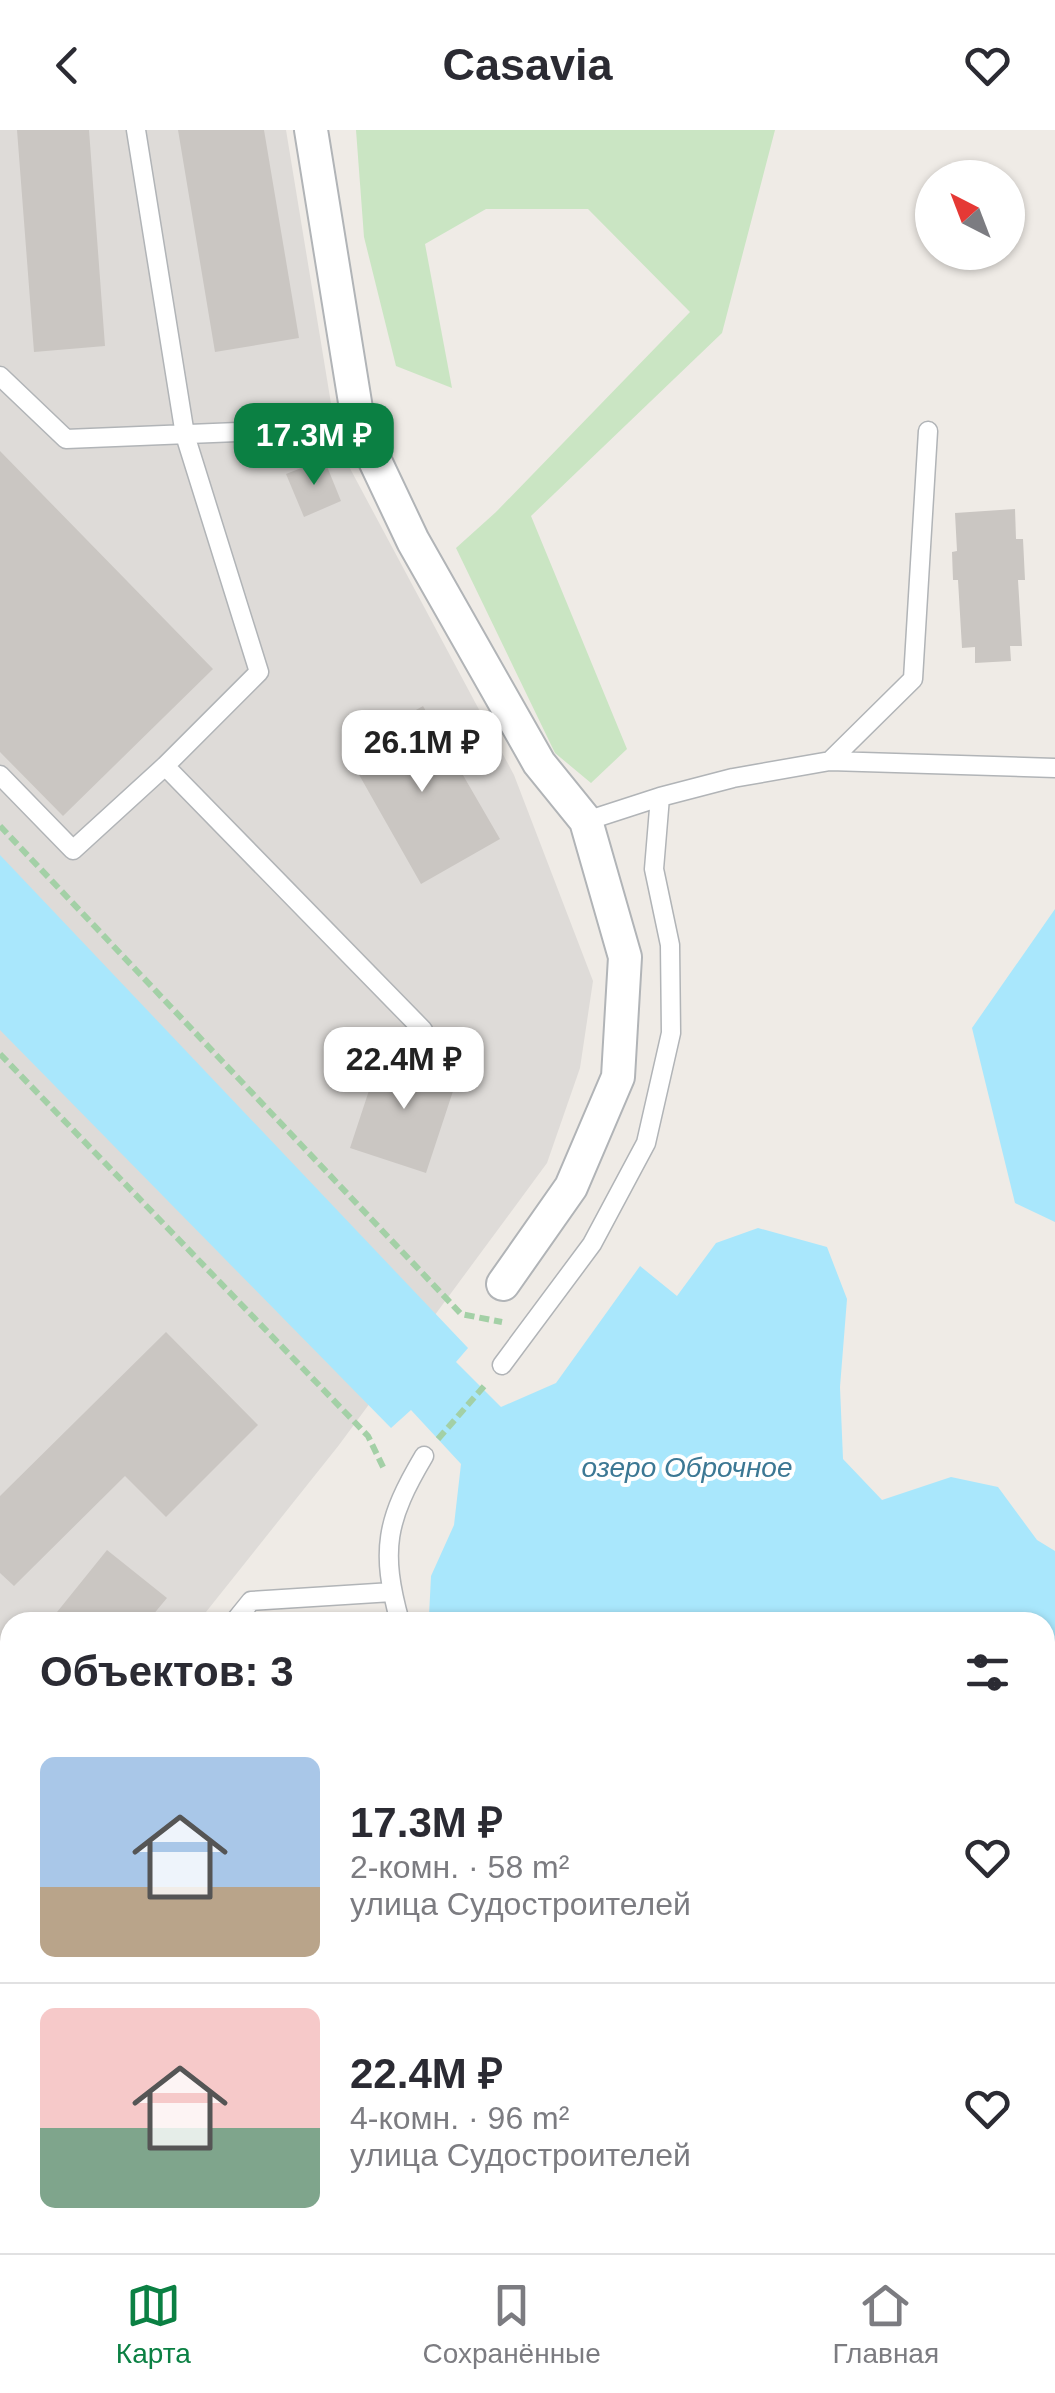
<!DOCTYPE html>
<html lang="ru">
<head>
<meta charset="utf-8">
<style>
  body { margin:0; font-family:Arial,sans-serif; background:#f7f7f7; color:#2b2b33; height:100vh; display:flex; flex-direction:column; font-size:38px; white-space:nowrap }
  * { box-sizing:border-box; margin:0 }
  p { font-size:32px; color:#7c7c81 }
  .icon { flex:none; width:55px; height:55px; fill:none; stroke:currentColor; stroke-width:2; stroke-linecap:round; stroke-linejoin:round }
  .map { position:relative; flex:1; overflow:hidden }
  .side { position:absolute; left:0px; top:1482px; width:1055px; height:642px; display:flex; flex-direction:column; background:#fff; border-radius:30px 30px 0 0; box-shadow:0 2px 8px #0004 }
  .side>* { flex:none }
  .needle { width:65px; rotate:318deg }
  .buttons { position:absolute; left:915px; top:30px; display:grid; gap:20px }
  .buttons a { display:grid; place-items:center; width:110px; height:110px; border-radius:50%; background:#fff; box-shadow:0 2px 8px #0004; font-size:50px }
  .price { position:absolute; translate:-50% -85px; padding:0 22px; border-radius:20px; background:#fff; color:#222; font-size:32px; line-height:65px; filter:drop-shadow(0 2px 5px #0008) }
  .price::after { content:''; position:absolute; left:50%; top:60px; width:30px; height:22px; margin-left:-15px; background:inherit; clip-path:polygon(0 0,100% 0,50% 100%) }
  .price.active { background:#0b8043; color:#fff }
  ul { padding:0; list-style:none }
  li { display:flex; align-items:center; gap:30px; height:250px; padding:0 40px }
  li+li { border-top:2px solid #e1e1e2 }
  li span { display:grid; place-items:center; flex:none; width:280px; height:200px; border-radius:15px; color:#555 }
  li>.icon { margin-inline-start:auto }
  span .icon { width:120px; height:120px; fill:#fffc; stroke-width:1 }
  li b { font-size:42px }
  h2 { display:flex; justify-content:space-between; align-items:center; height:120px; padding:0 40px; font-size:42px }
  header { display:flex; justify-content:space-between; align-items:center; height:130px; padding:0 40px; background:#fff; font-size:45px; font-weight:800 }
  .menu { display:flex; justify-content:space-around; align-items:center; height:140px; border-top:2px solid #e1e1e2; background:#fff; font-size:28px; color:#7c7c81 }
  .menu a { display:grid; justify-items:center; gap:5px }
  .menu .active { color:#0b8043 }
  .map>svg:first-child { display:block }
  .industrial { fill:#dedbd8 }
  .green { fill:#cae5c3 }
  .water { fill:#a9e7fc }
  .building { fill:#cac6c2 }
  .lines { fill:none; stroke-linecap:round; stroke-linejoin:round }
  .lane-casing { stroke:#b1b4b7; stroke-width:21 }
  .street-casing { stroke:#b1b4b7; stroke-width:36 }
  .path { stroke:#a3d0a6; stroke-width:6; stroke-dasharray:10 5; stroke-linecap:butt }
  .lane { stroke:#fff; stroke-width:18 }
  .street { stroke:#fff; stroke-width:32 }
  .labels { text-anchor:middle; dominant-baseline:central; stroke-width:8; stroke-linejoin:round; paint-order:stroke }
  .water-label { font-size:28px; font-style:italic; fill:#3c7894; stroke:#fff }
</style>
</head>
<body>
<header><svg class="icon" aria-label="back" viewBox="0 0 24 24"><path d="M15 5l-7 7 7 7"/></svg>Casavia<svg class="icon" aria-label="heart" viewBox="0 0 24 24"><path d="M12 20l-8-8c-3-5 5-10 8-4 3-6 11-1 8 4z"/></svg></header>
<div class="map">
<svg width="1055" height="2123" viewBox="0 0 1055 2123">
  <rect width="100%" height="100%" fill="#efebe6"/>
  <path class="industrial" d="M 0,0 L 286,0 L 338,316 L 514,645 L 593,851 L 580,938 L 547,1033 L 339,1315 L 198,1492 L 10,1492 L 10,1730 L 0,1743 Z"/>
  <path class="green" d="M 356,0 L 775,0 L 722,203 L 531,386 L 627,619 L 591,653 L 555,623 L 456,418 L 496,382 L 690,182 L 588,79 L 486,79 L 425,114 L 452,258 L 396,236 L 364,107 Z"/>
  <path class="water" d="M 0,725 L 468,1218 L 456,1232 L 501,1277 L 556,1253 L 640,1136 L 677,1166 L 716,1113 L 758,1098 L 827,1117 L 847,1169 L 840,1257 L 843,1329 L 882,1370 L 951,1347 L 998,1357 L 1037,1410 L 1055,1421 L 1055,2116 L 1045,2106 L 1045,1492 L 434,1492 L 429,1486 L 431,1446 L 454,1395 L 461,1334 L 411,1280 L 391,1298 L 0,900 Z
    M 1055,779 L 1055,1092 L 1015,1073 L 972,898 Z"/>
  <path class="building" d="M 17,0 L 89,0 L 105,216 L 34,222 Z
    M 178,0 L 264,0 L 299,208 L 215,222 Z
    M 0,321 L 213,539 L 63,686 L 0,622 Z
    M 324,329 L 341,371 L 304,387 L 286,344 Z
    M 1015,379 L 1016,409 L 1023,409 L 1025,450 L 1018,450 L 1022,516 L 1010,516 L 1011,531 L 975,533 L 975,517 L 962,518 L 958,450 L 953,450 L 952,422 L 957,421 L 955,383 Z
    M 423,576 L 500,709 L 421,754 L 345,620 Z
    M 382,921 L 458,946 L 426,1043 L 350,1018 Z
    M 166,1202 L 258,1295 L 166,1387 L 125,1346 L 14,1456 L 0,1443 L 0,1366 Z
    M 107,1420 L 167,1468 L 147,1492 L 49,1492 Z
    M 0,1629 L 10,1637 L 10,1694 L 5,1700 L 0,1696 Z
    M 10,1997 L 10,2093 L 0,2105 L 0,2009 Z
    M 631,2115 L 740,2115 L 750,2123 L 641,2123 Z"/>
  <g class="lines">
    <g class="lane-casing">
      <path id="lane" d="M 136,0 L 185,305 L 259,542 L 165,636 L 423,900
        M 0,246 L 66,309 L 359,297
        M 830,631 L 913,549 L 928,301
        M 0,645 L 73,720 L 165,636
        M 586,691 L 660,667 L 733,648 L 830,631 L 1055,638
        M 502,1235 L 592,1114 L 646,1013 L 671,903 L 670,815 L 654,739 L 660,667
        M 234,1492 L 251,1471 L 392,1462
        M 400,1492 C 380,1420 386,1390 424,1326
        M 0,1761 L 10,1769
        M 842,2115 L 852,2123
        M 1014,2115 L 1023,2123
        M 54,2123 L 60,2115"/>
    </g>
    <g class="street-casing">
      <path id="street" d="M 311,0 L 359,297 L 413,411 L 539,633 L 586,691 L 625,827 L 618,947 L 571,1057 L 503,1154
        M 0,1806 L 10,1790"/>
    </g>
    <path class="path" d="M 0,696 L 461,1184 L 502,1192
      M 0,924 L 368,1306 L 385,1341
      M 438,1309 L 486,1254"/>
    <use href="#lane" class="lane"/>
    <use href="#street" class="street"/>
  </g>
  <g class="labels">
    <g class="water-label">
      <text x="687" y="1337">озеро Оброчное</text>
    </g>
  </g>
</svg>
<div class="buttons">
<a><svg class="needle" viewBox="-14 -14 28 28"><path d="M0-13l5 13h-10z" fill="#e53935"/><path d="M0 13l5-13h-10z" fill="#7c7c81"/></svg></a>
</div>
<b class="price active" style="left:314px;top:358px">17.3M ₽</b>
<b class="price" style="left:422px;top:665px">26.1M ₽</b>
<b class="price" style="left:404px;top:982px">22.4M ₽</b>
<section class="side">
<h2>Объектов: 3<svg class="icon" aria-label="filters" viewBox="0 0 24 24"><path d="M4 7h16M4 17h16"/><circle cx="9" cy="7" r="2"/><circle cx="15" cy="17" r="2"/></svg></h2>
<ul>
<li><span style="background:linear-gradient(#a9c7e8 65%,#b9a48a 0)"><svg class="icon" aria-label="home" viewBox="0 0 24 24"><path d="M3 11l9-7 9 7M6 9v11h12V9"/></svg></span><div><b>17.3M ₽</b><p>2-комн. · 58 m²</p><p>улица Судостроителей</p></div><svg class="icon" aria-label="heart" viewBox="0 0 24 24"><path d="M12 20l-8-8c-3-5 5-10 8-4 3-6 11-1 8 4z"/></svg></li>
<li><span style="background:linear-gradient(#f6c9c9 60%,#7fa58c 0)"><svg class="icon" aria-label="home" viewBox="0 0 24 24"><path d="M3 11l9-7 9 7M6 9v11h12V9"/></svg></span><div><b>22.4M ₽</b><p>4-комн. · 96 m²</p><p>улица Судостроителей</p></div><svg class="icon" aria-label="heart" viewBox="0 0 24 24"><path d="M12 20l-8-8c-3-5 5-10 8-4 3-6 11-1 8 4z"/></svg></li>
</ul>
</section>
</div>
<nav class="menu">
<a class="active"><svg class="icon" aria-label="map" viewBox="0 0 24 24"><path d="M3 6l6-2 6 2 6-2v14l-6 2-6-2-6 2zM9 4v14M15 6v14"/></svg>Карта</a>
<a><svg class="icon" aria-label="saved" viewBox="0 0 24 24"><path d="M7 4h10v16l-5-4-5 4z"/></svg>Сохранённые</a>
<a><svg class="icon" aria-label="home" viewBox="0 0 24 24"><path d="M3 11l9-7 9 7M6 9v11h12V9"/></svg>Главная</a>
</nav>
</body>
</html>
